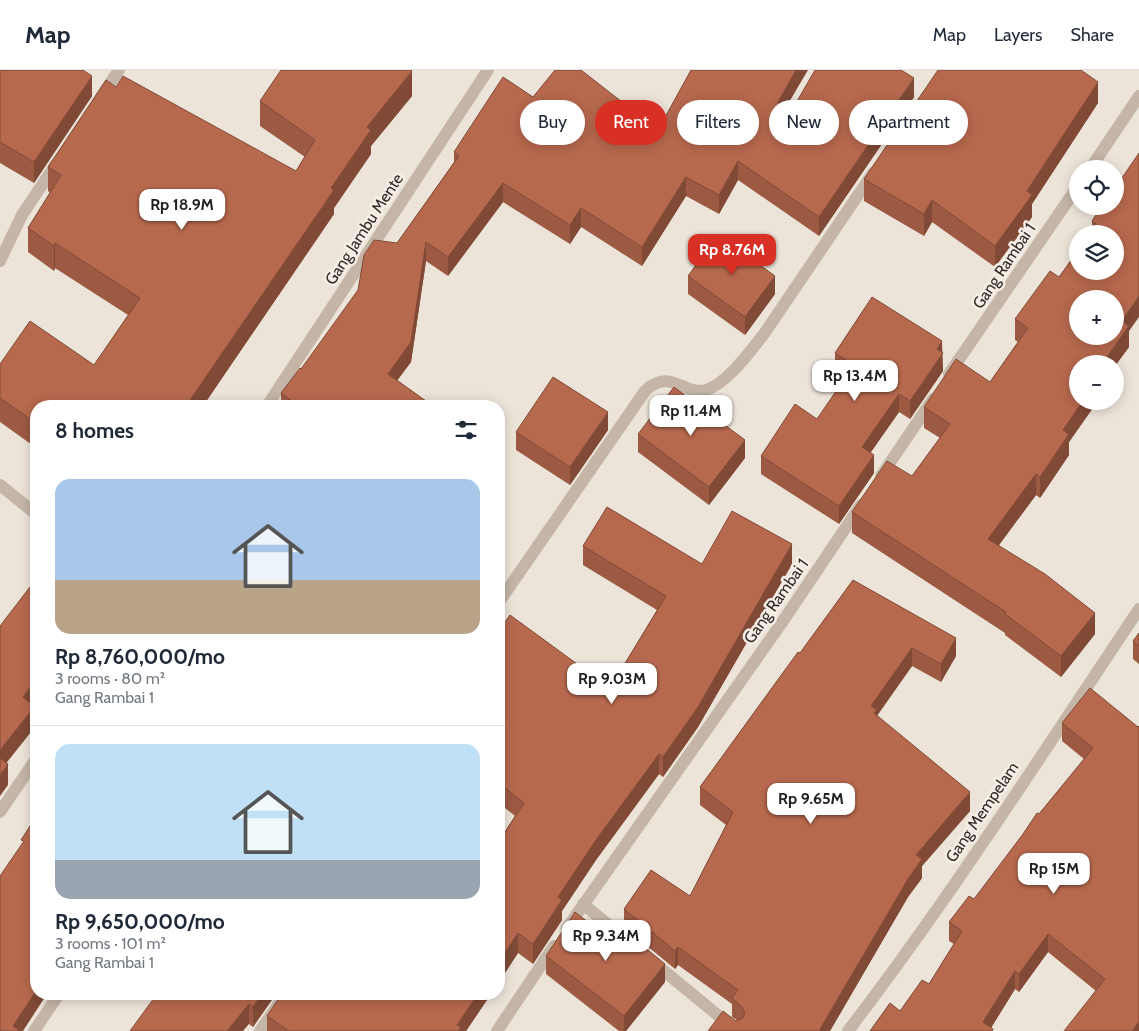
<!DOCTYPE html>
<html lang="en">
<head>
<meta charset="utf-8">
<style>
  body { margin:0; font-family:Cabin,sans-serif; background:#f2f2f3; color:#1f2937; height:100vh; display:flex; flex-direction:column; font-size:19px; white-space:nowrap }
  * { box-sizing:border-box; margin:0 }
  p { font-size:16px; color:#747a83 }
  .icon { flex:none; width:28px; height:28px; fill:none; stroke:currentColor; stroke-width:2; stroke-linecap:round; stroke-linejoin:round }
  .map { position:relative; flex:1; overflow:hidden }
  .panel { position:absolute; left:30px; top:330px; width:475px; height:600px; display:flex; flex-direction:column; background:#fff; border-radius:20px; box-shadow:0 2px 12px #0003 }
  .panel>* { flex:none }
  .top-card { position:absolute; left:520px; top:30px; width:475px; height:45px; display:flex; gap:10px }
  .fabs { position:absolute; left:1069px; top:90px; display:grid; gap:10px }
  .fabs a { display:grid; place-items:center; width:55px; height:55px; border-radius:50%; background:#fff; box-shadow:0 2px 12px #0003; font-size:25px }
  .price { position:absolute; translate:-50% -42px; padding:0 11px; border-radius:10px; background:#fff; color:#222; font-size:16px; line-height:32px; filter:drop-shadow(0 1px 2px #0008) }
  .price::after { content:''; position:absolute; left:50%; top:30px; width:15px; height:11px; margin-left:-8px; background:inherit; clip-path:polygon(0 0,100% 0,50% 100%) }
  .price.selected { background:#d93025; color:#fff }
  ul { padding:0; list-style:none }
  li { display:grid; align-content:center; gap:10px; height:265px; padding:0 25px }
  li+li { border-top:1px solid #e0e1e3 }
  li span { display:grid; place-items:center; height:155px; border-radius:15px; color:#555 }
  li>.icon { margin-inline-start:auto }
  span .icon { width:90px; height:90px; fill:#fffc; stroke-width:1 }
  li b { font-size:21px }
  h2 { display:flex; justify-content:space-between; align-items:center; height:60px; padding:0 25px; font-size:21px }
  .pill { padding:0 18px; border-radius:22px; background:#fff; box-shadow:0 2px 12px #0003; font-size:18px; line-height:45px }
  .pill.selected { background:#d93025; color:#fff }
  header { display:flex; align-items:center; gap:30px; box-sizing:border-box; height:70px; padding:0 25px; background:#fff; border-bottom:1px solid #e0e1e3 }
  header strong { font-size:24px }
  nav { display:flex; gap:28px; margin-inline-start:auto; font-size:18px }
  .map>svg:first-child { display:block }
  .lines { fill:none; stroke-linecap:round; stroke-linejoin:round }
  .street { stroke:#c4b5a7; stroke-width:12 }
  .wall { fill:#9d5a43 }
  .shaded-wall { fill:#804a37 }
  .building { fill:#b7694e; stroke:#804a37; fill-rule:evenodd }
  .labels { text-anchor:middle; dominant-baseline:central; stroke-width:5; stroke-linejoin:round; paint-order:stroke }
  .street-label { font-size:16px; fill:#312a26; stroke:#f6eee5 }
</style>
</head>
<body>
<header>
<strong>Map</strong>
<nav><a>Map</a><a>Layers</a><a>Share</a></nav>
</header>
<div class="map">
<svg width="1139" height="961" viewBox="0 0 1139 961">
  <rect width="100%" height="100%" fill="#ede4d9"/>
  <g class="lines">
    <path class="street" d="M 101,27 L 119,0
      M 1090,99 L 1139,26
      M 0,191 L 22,145 L 56,94
      M 949,304 L 1078,116
      M 267,336 L 488,0
      M 881,406 L 933,329
      M 0,415 L 36,444
      M 499,532 L 645,321 C 670,297 684,326 706,320 C 727,314 751,280 764,264 L 873,103
      M 0,742 L 36,689
      M 583,834 L 623,867
      M 567,858 L 783,551 L 861,435
      M 652,891 L 737,961
      M 34,961 L 59,924
      M 260,961 L 286,924
      M 497,961 L 554,876
      M 848,961 C 952,825 1044,681 1139,539"/>
  </g>
  <path class="wall" d="M 0,0 L 92,26 L 34,113 L 0,93 Z
    M 116,17 L 296,101 L 305,87 L 260,56 L 260,31 L 412,26 L 371,76 L 371,84 L 334,138 L 334,144 L 203,336 L 36,336 L 36,411 L 31,407 L 31,382 L 35,377 L 0,352 L 0,294 L 94,295 L 128,245 L 55,198 L 54,201 L 28,182 L 28,158 L 50,123 L 48,121 L 48,97 Z
    M 533,27 L 658,60 L 783,43 L 789,43 L 914,27 L 819,166 L 738,110 L 719,144 L 686,126 L 642,196 L 581,157 L 570,174 L 503,132 L 448,206 L 426,191 L 411,292 L 397,310 L 433,336 L 281,336 L 281,323 L 301,299 L 397,173 L 454,92 L 454,82 Z
    M 1098,33 L 1032,134 L 1032,147 L 995,197 L 932,152 L 924,166 L 864,131 L 864,109 Z
    M 1102,136 L 1129,261 L 1129,277 L 1115,296 L 1115,294 L 1078,294 L 1095,331 L 1095,335 L 1069,372 L 1069,385 L 1040,428 L 1036,425 L 999,475 L 1095,564 L 1061,607 L 1005,565 L 1005,563 L 852,463 L 852,442 L 912,406 L 940,368 L 924,358 L 924,337 L 990,312 L 1018,272 L 1015,270 L 1015,249 L 1059,207 L 1092,160 L 1092,151 Z
    M 688,206 L 775,224 L 745,265 L 688,224 Z
    M 835,283 L 942,283 L 943,301 L 910,349 L 899,342 L 870,383 L 874,403 L 839,454 L 761,404 L 761,386 L 817,349 L 845,308 L 835,301 Z
    M 608,360 L 570,415 L 516,380 L 516,362 Z
    M 638,364 L 745,388 L 709,435 L 638,382 Z
    M 583,476 L 702,494 L 792,494 L 698,657 L 663,707 L 659,704 L 596,790 L 562,841 L 562,850 L 533,894 L 518,883 L 499,912 L 499,771 L 515,746 L 499,733 L 499,560 L 610,618 L 657,540 L 583,495 Z
    M 853,510 L 956,586 L 941,612 L 912,596 L 877,645 L 970,741 L 922,796 L 922,808 L 908,827 L 830,961 L 736,951 L 737,950 L 732,947 L 732,934 L 678,895 L 675,899 L 624,857 L 624,839 L 690,826 L 726,755 L 700,735 L 700,717 L 800,583 Z
    M 1139,563 L 1139,594 L 1133,589 L 1133,571 Z
    M 1090,618 L 1139,961 L 1096,921 L 1048,882 L 1019,922 L 1015,919 L 991,958 L 993,961 L 900,941 L 929,914 L 954,874 L 949,871 L 949,852 L 974,829 L 1039,744 L 1084,689 L 1062,671 L 1062,653 Z
    M 546,886 L 665,912 L 626,961 L 619,961 L 546,904 Z
    M 157,924 L 276,924 L 253,957 L 249,954 Z
    M 282,924 L 491,924 L 466,961 L 267,961 L 267,946 Z"/>
  <path class="shaded-wall" d="M 796,0 L 808,0 L 778,51 L 778,32 Z
    M 412,1 L 412,26 L 371,76 L 371,84 L 334,138 L 334,144 L 203,336 L 186,336 L 331,118 L 367,57 Z
    M 92,6 L 92,26 L 34,113 L 34,92 Z
    M 914,8 L 914,27 L 819,166 L 819,147 Z
    M 1098,12 L 1098,33 L 1032,134 L 1032,147 L 995,197 L 995,176 L 1027,121 Z
    M 738,91 L 738,110 L 719,144 L 719,125 Z
    M 686,107 L 686,126 L 642,196 L 642,177 Z
    M 503,113 L 503,132 L 448,206 L 448,187 Z
    M 932,130 L 932,152 L 924,166 L 924,144 Z
    M 581,138 L 581,157 L 570,174 L 570,155 Z
    M 426,172 L 426,191 L 411,292 L 388,323 L 388,304 Z
    M 55,173 L 55,198 L 54,201 L 54,176 Z
    M 775,206 L 775,224 L 745,265 L 745,247 Z
    M 1139,226 L 1139,247 L 1129,261 L 1129,277 L 1115,296 L 1115,294 L 1102,294 L 1122,251 Z
    M 942,271 L 943,301 L 910,349 L 910,331 L 937,279 Z
    M 899,324 L 899,342 L 862,395 L 862,377 Z
    M 1083,331 L 1095,331 L 1095,335 L 1069,372 L 1069,385 L 1040,428 L 1040,407 L 1063,360 Z
    M 608,342 L 608,360 L 570,415 L 570,397 Z
    M 745,370 L 745,388 L 709,435 L 709,417 Z
    M 874,385 L 874,403 L 839,454 L 839,436 Z
    M 1036,404 L 1036,425 L 988,490 L 988,469 Z
    M 792,474 L 792,494 L 698,657 L 663,707 L 663,687 Z
    M 1095,543 L 1095,564 L 1061,607 L 1061,586 Z
    M 956,568 L 956,586 L 941,612 L 941,594 Z
    M 912,578 L 912,596 L 877,646 L 871,636 Z
    M 36,609 L 36,630 L 23,648 L 23,627 Z
    M 35,636 L 35,657 L 0,701 L 0,680 Z
    M 659,684 L 659,704 L 596,790 L 562,841 L 562,850 L 533,894 L 533,874 L 558,827 L 596,770 Z
    M 8,694 L 8,715 L 0,726 L 0,705 Z
    M 970,722 L 970,741 L 922,796 L 922,808 L 908,827 L 830,961 L 819,961 L 916,785 Z
    M 518,863 L 518,883 L 499,912 L 499,892 Z
    M 1048,864 L 1048,882 L 1019,922 L 1019,904 Z
    M 678,877 L 678,895 L 675,899 L 675,881 Z
    M 665,894 L 665,912 L 626,961 L 624,961 L 624,946 Z
    M 1015,901 L 1015,919 L 989,961 L 983,952 Z
    M 36,921 L 36,924 L 47,924 L 23,961 L 13,961 L 13,956 Z
    M 262,924 L 276,924 L 253,957 L 253,937 Z
    M 478,924 L 491,924 L 466,961 L 457,961 L 457,955 Z
    M 249,934 L 249,954 L 243,961 L 227,961 Z
    M 1139,952 L 1139,961 L 1132,961 Z"/>
  <path class="building" d="M 0,0 L 83,0 L 92,6 L 34,92 L 0,72 Z
    M 281,0 L 411,0 L 412,1 L 367,57 L 371,60 L 331,118 L 334,120 L 186,336 L 36,336 L 36,353 L 0,328 L 0,294 L 30,251 L 94,295 L 140,228 L 55,173 L 54,176 L 28,158 L 61,105 L 48,97 L 106,10 L 116,17 L 123,6 L 296,101 L 315,70 L 260,31 Z
    M 555,0 L 581,0 L 658,60 L 691,0 L 796,0 L 778,32 L 778,39 L 781,43 L 789,43 L 792,40 L 815,0 L 901,0 L 914,8 L 819,147 L 738,91 L 719,125 L 686,107 L 642,177 L 581,138 L 570,155 L 503,113 L 448,187 L 426,172 L 411,272 L 388,304 L 433,336 L 298,336 L 281,323 L 300,298 L 301,299 L 358,220 L 364,185 L 374,170 L 397,173 L 459,86 L 454,82 L 503,7 L 533,27 Z
    M 938,0 L 1081,0 L 1098,12 L 1027,121 L 1032,125 L 995,176 L 932,130 L 924,144 L 864,109 Z
    M 1139,83 L 1139,226 L 1122,251 L 1129,256 L 1102,294 L 1078,294 L 1078,331 L 1083,331 L 1063,360 L 1069,364 L 1040,407 L 1036,404 L 988,469 L 1045,504 L 1095,543 L 1061,586 L 1005,544 L 1006,542 L 852,442 L 887,391 L 912,406 L 950,354 L 924,337 L 956,289 L 990,312 L 1028,258 L 1015,249 L 1050,201 L 1059,207 L 1078,181 L 1078,201 L 1115,201 L 1115,164 L 1089,164 L 1096,154 L 1092,151 L 1102,136 L 1115,136 L 1115,118 ZM 1078,229 L 1115,229 L 1115,266 L 1078,266 Z
    M 718,165 L 775,206 L 745,247 L 688,206 Z
    M 872,227 L 942,271 L 937,279 L 943,283 L 910,331 L 899,324 L 862,377 L 874,385 L 839,436 L 761,386 L 795,334 L 817,349 L 854,295 L 835,283 Z
    M 553,307 L 608,342 L 570,397 L 516,362 Z
    M 674,317 L 745,370 L 709,417 L 638,364 Z
    M 36,375 L 36,386 L 31,382 Z
    M 607,437 L 702,494 L 732,441 L 792,474 L 698,637 L 663,687 L 659,684 L 596,770 L 558,827 L 562,830 L 533,874 L 518,863 L 499,892 L 499,771 L 524,733 L 499,713 L 499,560 L 510,545 L 610,618 L 666,526 L 583,476 Z
    M 853,510 L 956,568 L 941,594 L 912,578 L 871,636 L 877,640 L 874,643 L 970,722 L 916,785 L 922,789 L 908,809 L 819,961 L 708,961 L 723,941 L 736,951 L 743,948 L 745,943 L 742,937 L 732,928 L 738,920 L 678,877 L 675,881 L 624,839 L 651,800 L 690,826 L 733,742 L 700,717 L 798,582 L 800,583 Z
    M 30,517 L 36,521 L 36,609 L 23,627 L 35,636 L 0,680 L 0,556 Z
    M 1139,563 L 1139,576 L 1133,571 Z
    M 1090,618 L 1138,657 L 1139,656 L 1139,952 L 1132,961 L 1064,961 L 1105,909 L 1048,864 L 1019,904 L 1015,901 L 983,952 L 993,959 L 992,961 L 870,961 L 890,933 L 900,941 L 922,910 L 929,914 L 962,861 L 949,852 L 969,826 L 974,829 L 1023,764 L 1037,743 L 1039,744 L 1093,678 L 1062,653 Z
    M 0,688 L 8,694 L 0,705 Z
    M 36,747 L 36,921 L 13,956 L 20,961 L 0,961 L 0,806 L 24,771 L 21,770 Z
    M 575,842 L 606,866 L 615,853 L 665,894 L 624,946 L 546,886 Z
    M 157,924 L 262,924 L 253,937 L 249,934 L 227,961 L 130,961 Z
    M 282,924 L 478,924 L 457,955 L 461,957 L 458,961 L 289,961 L 267,946 Z"/>
  <g class="labels">
    <g class="street-label">
      <text transform="translate(364 159) rotate(-57)">Gang Jambu Mente</text>
      <text transform="translate(1004 196) rotate(-56)">Gang Rambai 1</text>
      <text transform="translate(776 531) rotate(-55)">Gang Rambai 1</text>
      <text transform="translate(982 742) rotate(-56)">Gang Mempelam</text>
    </g>
  </g>
</svg>
<div class="fabs">
<a><svg class="icon" aria-label="locate" viewBox="0 0 24 24"><circle cx="12" cy="12" r="6"/><path d="M12 2v4M12 18v4M2 12h4M18 12h4"/></svg></a>
<a><svg class="icon" aria-label="layers" viewBox="0 0 24 24"><path d="M12 4l9 5-9 5-9-5zM3 14l9 5 9-5"/></svg></a>
<a>+</a>
<a>−</a>
</div>
<b class="price" style="left:182px;top:161px">Rp 18.9M</b>
<b class="price selected" style="left:732px;top:206px">Rp 8.76M</b>
<b class="price" style="left:855px;top:332px">Rp 13.4M</b>
<b class="price" style="left:691px;top:367px">Rp 11.4M</b>
<b class="price" style="left:612px;top:635px">Rp 9.03M</b>
<b class="price" style="left:811px;top:755px">Rp 9.65M</b>
<b class="price" style="left:1054px;top:825px">Rp 15M</b>
<b class="price" style="left:606px;top:892px">Rp 9.34M</b>
<div class="top-card">
<a class="pill">Buy</a>
<a class="pill selected">Rent</a>
<a class="pill">Filters</a>
<a class="pill">New</a>
<a class="pill">Apartment</a>
</div>
<section class="panel">
<h2>8 homes<svg class="icon" aria-label="filters" viewBox="0 0 24 24"><path d="M4 7h16M4 17h16"/><circle cx="9" cy="7" r="2"/><circle cx="15" cy="17" r="2"/></svg></h2>
<ul>
<li><span style="background:linear-gradient(#a9c7e8 65%,#b9a48a 0)"><svg class="icon" aria-label="home" viewBox="0 0 24 24"><path d="M3 11l9-7 9 7M6 9v11h12V9"/></svg></span><div><b>Rp 8,760,000/mo</b><p>3 rooms · 80 m²</p><p>Gang Rambai 1</p></div></li>
<li><span style="background:linear-gradient(#bfe0f5 75%,#9aa5b1 0)"><svg class="icon" aria-label="home" viewBox="0 0 24 24"><path d="M3 11l9-7 9 7M6 9v11h12V9"/></svg></span><div><b>Rp 9,650,000/mo</b><p>3 rooms · 101 m²</p><p>Gang Rambai 1</p></div></li>
</ul>
</section>
</div>
</body>
</html>
